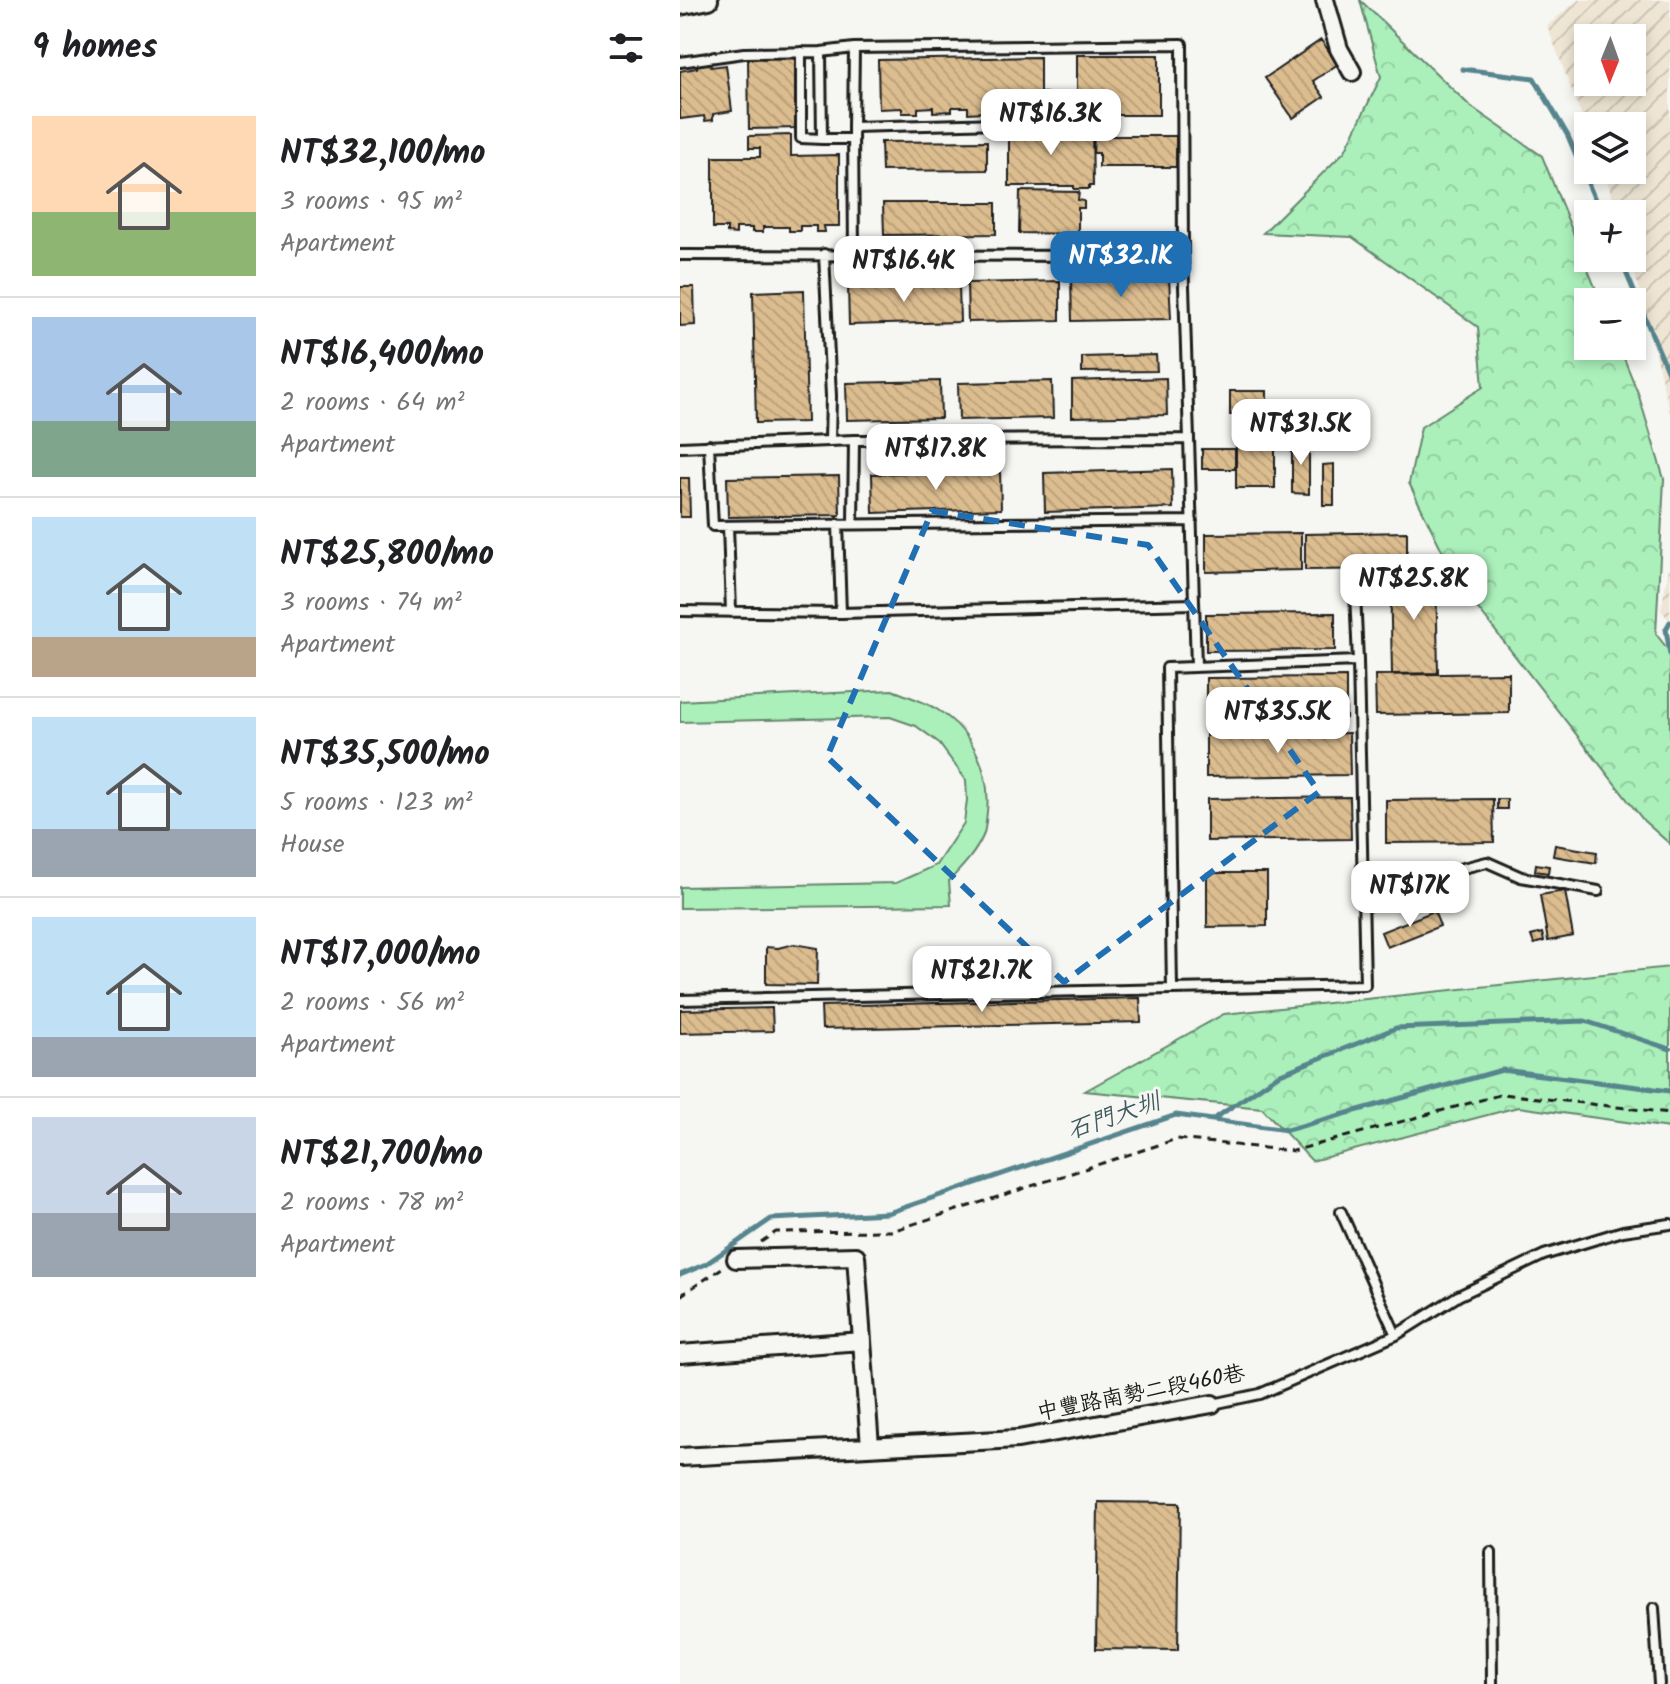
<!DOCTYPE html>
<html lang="en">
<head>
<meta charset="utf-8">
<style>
  body { margin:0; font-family:Kalam,"LXGW WenKai TC",sans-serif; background:#f2f2f2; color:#202124; height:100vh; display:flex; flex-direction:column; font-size:30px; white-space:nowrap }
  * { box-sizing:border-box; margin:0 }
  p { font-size:26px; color:#757577 }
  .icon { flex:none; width:44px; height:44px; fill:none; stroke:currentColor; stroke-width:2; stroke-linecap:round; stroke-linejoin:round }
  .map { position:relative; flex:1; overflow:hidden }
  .side { display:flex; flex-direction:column; background:#fff; width:680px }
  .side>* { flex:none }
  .needle { width:52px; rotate:181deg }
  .buttons { position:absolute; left:894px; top:24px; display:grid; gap:16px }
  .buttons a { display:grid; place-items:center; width:72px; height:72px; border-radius:0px; background:#fff; box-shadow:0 4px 12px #0003; font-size:40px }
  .price { position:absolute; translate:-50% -68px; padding:0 18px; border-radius:16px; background:#fff; color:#222; font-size:26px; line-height:52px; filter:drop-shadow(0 2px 4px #0008) }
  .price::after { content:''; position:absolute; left:50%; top:48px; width:24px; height:18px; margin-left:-12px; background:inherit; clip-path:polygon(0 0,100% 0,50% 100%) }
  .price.active { background:#1f6fb2; color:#fff }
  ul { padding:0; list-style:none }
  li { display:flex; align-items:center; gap:24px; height:200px; padding:0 32px }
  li+li { border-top:2px solid #e0e0e0 }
  li span { display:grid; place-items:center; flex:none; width:224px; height:160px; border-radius:0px; color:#555 }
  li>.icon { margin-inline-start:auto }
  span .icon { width:96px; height:96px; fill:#fffc; stroke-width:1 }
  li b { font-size:34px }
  h2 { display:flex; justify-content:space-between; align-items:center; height:96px; padding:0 32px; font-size:34px }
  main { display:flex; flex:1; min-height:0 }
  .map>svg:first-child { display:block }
  .industrial { fill:url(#industrial-furrows); fill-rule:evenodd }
  .forest { fill:url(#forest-crowns); stroke:#64866c; stroke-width:2 }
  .green { fill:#abf0bb; stroke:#64866c; stroke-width:2 }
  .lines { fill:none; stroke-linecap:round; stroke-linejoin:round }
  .stream { stroke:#56858d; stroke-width:5 }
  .building { fill:url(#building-back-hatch); stroke:#1c1c1c; stroke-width:2 }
  .lane-casing { stroke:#1c1c1c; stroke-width:14 }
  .street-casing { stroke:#1c1c1c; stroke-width:22 }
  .path { stroke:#1c1c1c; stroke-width:3; stroke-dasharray:8 6; stroke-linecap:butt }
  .lane { stroke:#f6f6f2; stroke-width:8 }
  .street { stroke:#f6f6f2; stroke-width:16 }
  .marked { fill:none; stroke:#1f6fb2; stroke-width:6; stroke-dasharray:16 10; stroke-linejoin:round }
  .labels { text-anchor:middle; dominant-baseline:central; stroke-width:6; stroke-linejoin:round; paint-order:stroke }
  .street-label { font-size:22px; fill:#1c1c1c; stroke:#f6f6f2 }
  .water-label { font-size:24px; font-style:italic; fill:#3e595e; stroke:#f6f6f2 }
</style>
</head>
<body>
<main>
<section class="side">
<h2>9 homes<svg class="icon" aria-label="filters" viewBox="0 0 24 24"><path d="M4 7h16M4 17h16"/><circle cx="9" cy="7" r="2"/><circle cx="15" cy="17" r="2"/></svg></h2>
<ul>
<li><span style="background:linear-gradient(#ffd9b3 60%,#8fb573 0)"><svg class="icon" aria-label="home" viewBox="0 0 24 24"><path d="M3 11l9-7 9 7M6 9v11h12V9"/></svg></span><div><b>NT$32,100/mo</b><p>3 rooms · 95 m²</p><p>Apartment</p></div></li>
<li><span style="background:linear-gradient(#a9c7e8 65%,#7fa58c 0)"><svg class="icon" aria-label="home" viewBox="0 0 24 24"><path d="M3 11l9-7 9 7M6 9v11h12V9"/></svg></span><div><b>NT$16,400/mo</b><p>2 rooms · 64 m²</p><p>Apartment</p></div></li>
<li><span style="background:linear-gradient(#bfe0f5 75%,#b9a48a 0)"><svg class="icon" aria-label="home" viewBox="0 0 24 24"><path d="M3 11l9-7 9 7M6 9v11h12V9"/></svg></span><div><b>NT$25,800/mo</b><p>3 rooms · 74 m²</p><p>Apartment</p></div></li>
<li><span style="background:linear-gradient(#bfe0f5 70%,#9aa5b1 0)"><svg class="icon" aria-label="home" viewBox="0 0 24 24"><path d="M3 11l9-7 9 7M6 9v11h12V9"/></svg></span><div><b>NT$35,500/mo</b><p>5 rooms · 123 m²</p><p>House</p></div></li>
<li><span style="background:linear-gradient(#bfe0f5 75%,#9aa5b1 0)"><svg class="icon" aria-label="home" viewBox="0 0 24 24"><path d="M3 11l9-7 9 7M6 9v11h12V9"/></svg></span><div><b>NT$17,000/mo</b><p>2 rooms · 56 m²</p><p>Apartment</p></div></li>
<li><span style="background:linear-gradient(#c9d6e8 60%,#9aa5b1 0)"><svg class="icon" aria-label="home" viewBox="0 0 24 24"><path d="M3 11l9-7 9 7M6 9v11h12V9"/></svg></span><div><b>NT$21,700/mo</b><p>2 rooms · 78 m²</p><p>Apartment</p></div></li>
</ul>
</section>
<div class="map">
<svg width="990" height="1684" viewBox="0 0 990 1684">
  <defs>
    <pattern id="industrial-furrows" width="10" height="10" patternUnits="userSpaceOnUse" patternTransform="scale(2)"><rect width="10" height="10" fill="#eee5d4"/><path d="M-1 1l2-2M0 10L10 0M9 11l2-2" fill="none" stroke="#ccc4b5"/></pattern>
    <pattern id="forest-crowns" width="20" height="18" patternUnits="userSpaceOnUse" patternTransform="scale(2)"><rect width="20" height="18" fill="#abf0bb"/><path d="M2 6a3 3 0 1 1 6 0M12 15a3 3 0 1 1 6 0" fill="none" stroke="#93cda0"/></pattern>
    <pattern id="building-back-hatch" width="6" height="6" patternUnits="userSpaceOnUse" patternTransform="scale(2)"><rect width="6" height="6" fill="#dcbd8f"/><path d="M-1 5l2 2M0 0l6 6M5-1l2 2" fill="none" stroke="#bca27b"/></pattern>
  </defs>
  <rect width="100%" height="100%" fill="#f6f6f2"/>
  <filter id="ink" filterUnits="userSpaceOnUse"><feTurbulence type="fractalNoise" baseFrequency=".0125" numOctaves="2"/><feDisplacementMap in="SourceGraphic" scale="16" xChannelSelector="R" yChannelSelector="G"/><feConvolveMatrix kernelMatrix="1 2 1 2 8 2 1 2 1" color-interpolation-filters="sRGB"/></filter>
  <g filter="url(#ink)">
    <path class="industrial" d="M 898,0 L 990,0 L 990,413 L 951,258 L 952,214 L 939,214 L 923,170 L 952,170 L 952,126 L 908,126 L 908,132 L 867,26 ZM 908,38 L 952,38 L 952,82 L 908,82 Z
      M 990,563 L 990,621 L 981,610 Z"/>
    <path class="forest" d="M 680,0 L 790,106 L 862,156 L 921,302 L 908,302 L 908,346 L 939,346 L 958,393 L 984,479 L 976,634 L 990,652 L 990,844 L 964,821 L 778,583 L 729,483 L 741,427 L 803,387 L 798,327 L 672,237 L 583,233 L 665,151 L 701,77 Z
      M 990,967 L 990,1128 L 838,1107 L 632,1161 L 582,1108 L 405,1091 L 544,1014 Z"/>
    <path class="green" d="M 212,690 C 227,696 244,701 258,710 C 293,732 311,771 307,812 C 306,819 306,829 303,836 C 295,854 282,867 269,881 L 271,905 L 0,908 L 0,887 L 216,883 L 256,865 L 284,823 L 287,800 L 286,780 L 258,742 L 236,726 L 210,717 L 0,722 L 0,701 Z"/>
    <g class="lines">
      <path class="stream" d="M 782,69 L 854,78 L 888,136 L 921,214
        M 940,258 L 990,377
        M 990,622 L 986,629 L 990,654
        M 534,1119 L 598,1075 L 716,1028 L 905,1021 L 990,1049
        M 0,1275 L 26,1264 L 91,1219 L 208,1213 L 496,1115 L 607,1130 L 822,1070 L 990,1091"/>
    </g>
    <path class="building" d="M 641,40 L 658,64 L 633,81 L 644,97 L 613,118 L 585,78 Z
      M 397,55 L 479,55 L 479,115 L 397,115 Z
      M 360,57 L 360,93 L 366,93 L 366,103 L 361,102 L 361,106 L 305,107 L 304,112 L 288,113 L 288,107 L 272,107 L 272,111 L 253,112 L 253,107 L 238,108 L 238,113 L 222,113 L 222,108 L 199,109 L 198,60 Z
      M 68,58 L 116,58 L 117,128 L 69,129 Z
      M 30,62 L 31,67 L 46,65 L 52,111 L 33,114 L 33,120 L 25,121 L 24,116 L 0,119 L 0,71 L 17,68 L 17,64 Z
      M 329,128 L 412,128 L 413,186 L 409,186 L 409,189 L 394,189 L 394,186 L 329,186 Z
      M 111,135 L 111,156 L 159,155 L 159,226 L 144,226 L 145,232 L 136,232 L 136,226 L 120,226 L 120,231 L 109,231 L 109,227 L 83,227 L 83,232 L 72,232 L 72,228 L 56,228 L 56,234 L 47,233 L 47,228 L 33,228 L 33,157 L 80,157 L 80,148 L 69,148 L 69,136 Z
      M 414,136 L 496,136 L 496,167 L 419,167 L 419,153 L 413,153 Z
      M 307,141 L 307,170 L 202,171 L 201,142 Z
      M 340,191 L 399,192 L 398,200 L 404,201 L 404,208 L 398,208 L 398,234 L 339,233 Z
      M 203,203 L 316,203 L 316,234 L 204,235 Z
      M 489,277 L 491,319 L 392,321 L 391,280 Z
      M 380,281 L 380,320 L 288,322 L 287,283 Z
      M 279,283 L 280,322 L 169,325 L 168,286 Z
      M 0,287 L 14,287 L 15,325 L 0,326 Z
      M 124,290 L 127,422 L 76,423 L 73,292 Z
      M 476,355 L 477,371 L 402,372 L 402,357 Z
      M 486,378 L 487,415 L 392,417 L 392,381 Z
      M 260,381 L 261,418 L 167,420 L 166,383 Z
      M 372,381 L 373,418 L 279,420 L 278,383 Z
      M 550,391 L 587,391 L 587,415 L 550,415 Z
      M 556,438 L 595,439 L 595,488 L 556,488 Z
      M 612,440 L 629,440 L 629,494 L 612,493 Z
      M 522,449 L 555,449 L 555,469 L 522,469 Z
      M 654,464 L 654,505 L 643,505 L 643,465 Z
      M 492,469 L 493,508 L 365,512 L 364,473 Z
      M 320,470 L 321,509 L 193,513 L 192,474 Z
      M 159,476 L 160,515 L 48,517 L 47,478 Z
      M 0,478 L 9,478 L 10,517 L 0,517 Z
      M 727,532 L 727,569 L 625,570 L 625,534 Z
      M 621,533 L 621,570 L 526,572 L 526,534 Z
      M 756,569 L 758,673 L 712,674 L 710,570 Z
      M 655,613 L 655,650 L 526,651 L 526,614 Z
      M 829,673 L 829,713 L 696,715 L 695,675 Z
      M 666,677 L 666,718 L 526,718 L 526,678 Z
      M 669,733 L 670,775 L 526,777 L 526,735 Z
      M 670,797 L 671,839 L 527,841 L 527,799 Z
      M 813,799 L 814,842 L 706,843 L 706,800 Z
      M 817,799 L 827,799 L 827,809 L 817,809 Z
      M 875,845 L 917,852 L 916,863 L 873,856 Z
      M 856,864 L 869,866 L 868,873 L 855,871 Z
      M 527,873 L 587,873 L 587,926 L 527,927 Z
      M 885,891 L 893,936 L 868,941 L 860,895 Z
      M 754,911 L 760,926 L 707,947 L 701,932 Z
      M 862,933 L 864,941 L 854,944 L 851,936 Z
      M 114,944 L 138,948 L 137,985 L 86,984 L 86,947 L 98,948 Z
      M 460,998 L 461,1022 L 142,1029 L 141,1006 Z
      M 92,1008 L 93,1031 L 0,1033 L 0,1010 Z
      M 418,1502 L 500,1503 L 498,1650 L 416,1649 Z"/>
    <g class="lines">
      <g class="lane-casing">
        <path id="lane" d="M 121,52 L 121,138 L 142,139
          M 141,52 L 142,139 L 173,139
          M 0,62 L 64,53 L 141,52 L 174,48 L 502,44 L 503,256 L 509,439
          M 173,127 L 174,48
          M 144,254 L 151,396 L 150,441
          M 174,254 L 173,127 L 389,121
          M 0,255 L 503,256
          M 29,445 L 33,526 L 512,521
          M 0,447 L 174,440 L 509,439 L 516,666
          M 158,524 L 161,613
          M 173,524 L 174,440
          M 48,526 L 51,612
          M 675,592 L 678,661
          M 0,611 L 161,613 L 514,604
          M 678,661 L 685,985 L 492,989 L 487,668 Z
          M 683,893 L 807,862 L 841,877 L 918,891
          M 0,1000 L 492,989
          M 661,1212 L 716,1335
          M 533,1404 L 580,1394 L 716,1335 L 778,1296 L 864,1255 L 943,1231 L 990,1224
          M 811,1552 L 812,1684
          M 974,1608 L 979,1684"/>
      </g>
      <g class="street-casing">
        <path id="street" d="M 645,0 L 659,49 L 672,72
          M 0,6 L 29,0
          M 56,1259 L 176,1256 L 182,1341
          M 0,1354 L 182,1341 L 190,1446
          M 0,1457 L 338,1439 L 532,1404"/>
      </g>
      <path class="path" d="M 81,1242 L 96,1232 L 212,1231 L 497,1139 L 613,1151 L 823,1094 L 990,1113
        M 0,1296 L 45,1266"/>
      <use href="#lane" class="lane"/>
      <use href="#street" class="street"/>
    </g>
  </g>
  <path class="marked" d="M 252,511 L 468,545 L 639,792 L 384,982 L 147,757 Z"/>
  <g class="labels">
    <g class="street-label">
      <text transform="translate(461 1394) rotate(-11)">中豐路南勢二段460巷</text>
    </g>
    <g class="water-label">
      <text transform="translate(434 1117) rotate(-19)">石門大圳</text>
    </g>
  </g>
</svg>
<div class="buttons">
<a><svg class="needle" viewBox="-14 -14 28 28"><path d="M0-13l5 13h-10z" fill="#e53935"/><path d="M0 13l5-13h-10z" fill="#757577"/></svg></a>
<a><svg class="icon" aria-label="layers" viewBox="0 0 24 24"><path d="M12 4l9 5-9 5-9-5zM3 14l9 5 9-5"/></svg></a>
<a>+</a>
<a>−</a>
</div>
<b class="price" style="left:371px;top:157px">NT$16.3K</b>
<b class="price active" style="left:441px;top:299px">NT$32.1K</b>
<b class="price" style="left:224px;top:304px">NT$16.4K</b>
<b class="price" style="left:621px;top:467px">NT$31.5K</b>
<b class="price" style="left:256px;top:492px">NT$17.8K</b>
<b class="price" style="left:734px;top:622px">NT$25.8K</b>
<b class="price" style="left:598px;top:755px">NT$35.5K</b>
<b class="price" style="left:730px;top:929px">NT$17K</b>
<b class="price" style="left:302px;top:1014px">NT$21.7K</b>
</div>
</main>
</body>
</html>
